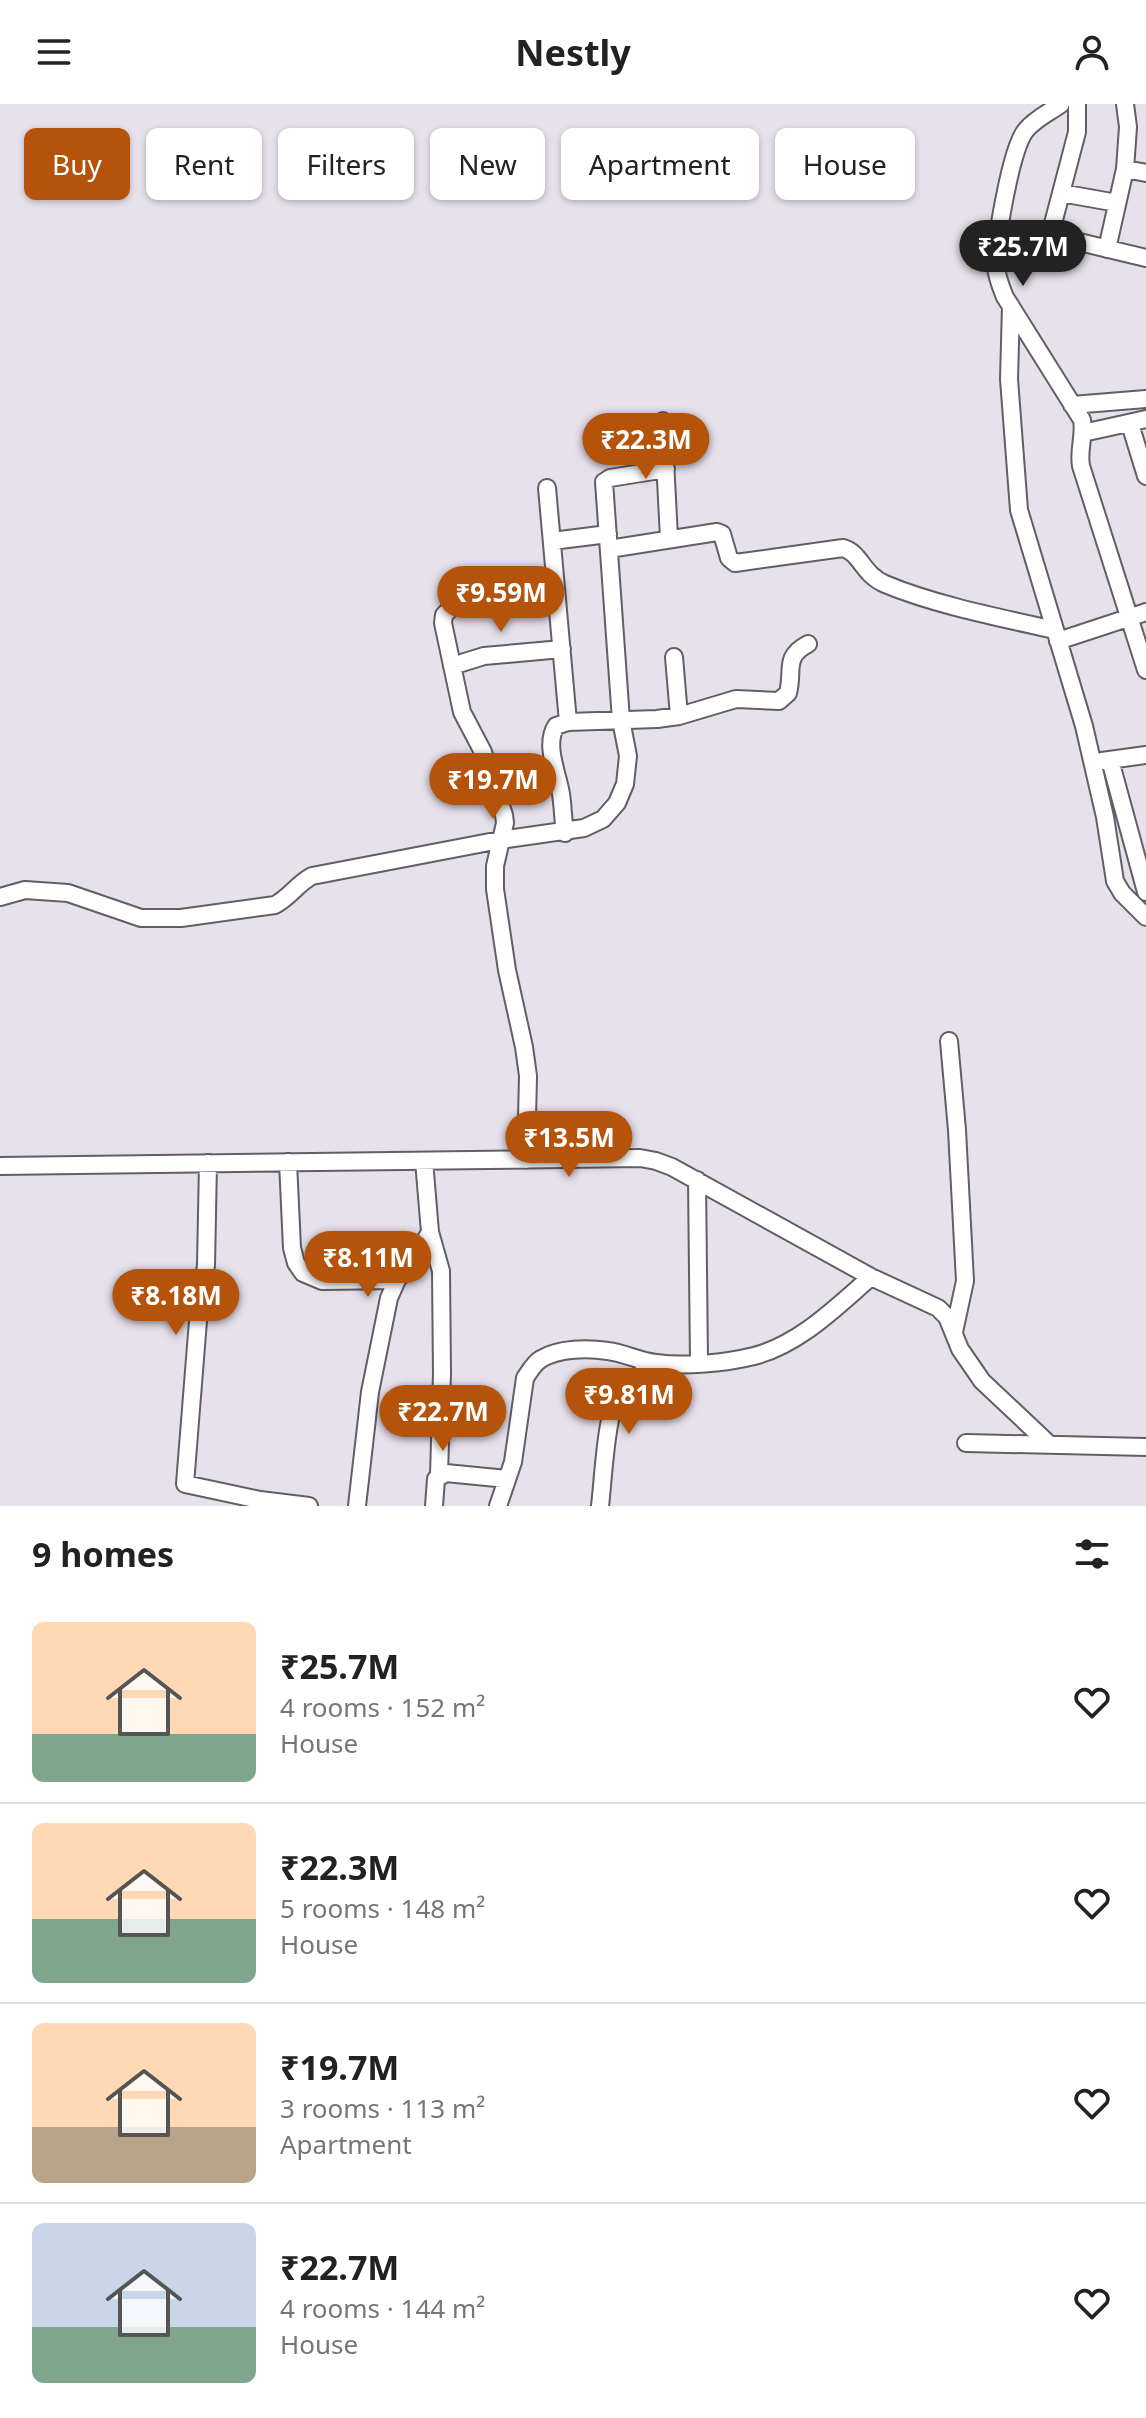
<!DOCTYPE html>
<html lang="en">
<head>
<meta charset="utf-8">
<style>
  body { margin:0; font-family:"Noto Sans",sans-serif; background:#f6f6f6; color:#222; height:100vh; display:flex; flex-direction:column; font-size:30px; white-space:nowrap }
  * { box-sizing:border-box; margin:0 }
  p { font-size:26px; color:#767676 }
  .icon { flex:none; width:44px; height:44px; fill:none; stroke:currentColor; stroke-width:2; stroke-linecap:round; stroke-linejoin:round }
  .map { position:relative; height:1402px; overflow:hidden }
  .drawer { display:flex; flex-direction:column; background:#fff; flex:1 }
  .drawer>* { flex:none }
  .hud { position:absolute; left:24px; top:24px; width:1098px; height:72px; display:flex; gap:16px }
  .price { position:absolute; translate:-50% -68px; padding:0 18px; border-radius:28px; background:#b45309; color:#fff; font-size:26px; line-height:52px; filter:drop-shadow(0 2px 4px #0008) }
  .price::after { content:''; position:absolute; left:50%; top:48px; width:24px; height:18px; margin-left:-12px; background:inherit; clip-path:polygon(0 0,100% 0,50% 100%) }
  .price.current { background:#222; color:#fff }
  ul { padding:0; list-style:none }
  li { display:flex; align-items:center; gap:24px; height:200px; padding:0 32px }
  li+li { border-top:2px solid #e0e0e0 }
  li span { display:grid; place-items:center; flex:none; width:224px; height:160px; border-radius:12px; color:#555 }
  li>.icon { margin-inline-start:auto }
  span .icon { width:96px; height:96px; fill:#fffc; stroke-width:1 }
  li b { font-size:34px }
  h2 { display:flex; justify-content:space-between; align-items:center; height:96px; padding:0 32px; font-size:34px }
  .chip { padding:0 28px; border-radius:12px; background:#fff; box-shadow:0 2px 6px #0004; font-size:28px; line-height:72px }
  .chip.current { background:#b45309; color:#fff }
  header { display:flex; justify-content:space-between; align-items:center; height:104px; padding:0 32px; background:#fff; font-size:36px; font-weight:700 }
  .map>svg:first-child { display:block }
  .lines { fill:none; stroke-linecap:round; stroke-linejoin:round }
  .street-casing { stroke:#635d67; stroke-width:20 }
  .street { stroke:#fff; stroke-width:16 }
</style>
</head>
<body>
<header><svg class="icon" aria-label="menu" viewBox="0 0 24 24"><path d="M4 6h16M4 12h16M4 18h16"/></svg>Nestly<svg class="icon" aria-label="person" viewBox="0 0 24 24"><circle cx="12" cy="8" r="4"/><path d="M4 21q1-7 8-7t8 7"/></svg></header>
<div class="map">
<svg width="1146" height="1402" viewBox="0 0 1146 1402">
  <rect width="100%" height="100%" fill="#e7e1ec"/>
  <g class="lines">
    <g class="street-casing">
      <path id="street" d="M 1061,0 C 1050,8 1035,15 1026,26 C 1011,44 995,138 996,163 C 997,174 1001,183 1005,193 L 1082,316 C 1085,331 1078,346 1081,362 L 1146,566
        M 1125,65 L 1146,69
        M 1061,89 L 1117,99
        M 1050,131 L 1077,28 L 1077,0
        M 998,136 L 1028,130 L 1050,131 L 1146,154
        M 1107,145 L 1125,65 L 1128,23 L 1125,0
        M 1011,202 L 1009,275 L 1019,406 L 1084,622 L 1105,713 L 1115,777 L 1122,789 L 1146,813
        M 1072,301 L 1146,295
        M 663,317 L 669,434
        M 1130,320 L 1146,372
        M 1083,329 L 1146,315
        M 547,384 L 568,618
        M 552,437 L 608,430
        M 609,445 L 717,428 L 722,430 L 729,454 L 735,459 L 843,444 C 861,449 862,470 885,480 C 935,501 1001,514 1055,526
        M 1058,537 L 1146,508
        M 674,553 L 679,612
        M 452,562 L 484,552 L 562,545
        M 1110,656 L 1146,788
        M 1102,657 L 1146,651
        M 565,729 C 563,716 563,703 561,690 C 558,670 544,641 556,622 L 568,618 L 657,615 L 679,612 L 736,595 L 779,597 L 788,589 C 794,566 783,553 808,540
        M 0,793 L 25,786 L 68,789 L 141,814 L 181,814 L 275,801 C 290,793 297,780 312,772 L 500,736 L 584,724 L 603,715 L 617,699 L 625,680 L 628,652 L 621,616 L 604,378 L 610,374 L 666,365
        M 949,937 L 957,1026 L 965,1177 L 954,1228
        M 526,1056 L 528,972 L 524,943 L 507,866 L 495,785 L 495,762 L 505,719 L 504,711 L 483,648 L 462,608 L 443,519 L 444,511 L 456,499 L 475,493 L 557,493
        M 424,1057 L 430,1128 L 441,1167 L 442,1269 L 439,1371
        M 288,1058 L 292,1144 L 296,1159 L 303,1169 L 322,1177 L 397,1176
        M 208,1059 L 206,1161 L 198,1217 L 185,1380 L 260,1396 L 309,1402
        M 0,1062 L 640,1054 L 656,1057 L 672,1063 L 871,1173 L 938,1204 L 947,1213 L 960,1245 L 982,1277 L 1050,1341
        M 697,1076 L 699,1258
        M 966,1339 L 1146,1343
        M 357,1402 L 370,1288 L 389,1194 L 397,1176 L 415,1154 L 430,1128
        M 434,1402 L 436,1375 L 446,1369 L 507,1375
        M 498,1402 L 513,1358 L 525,1274 C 530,1267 534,1259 541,1255 C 559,1244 588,1244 608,1247 C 624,1249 639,1257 656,1259 C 684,1263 726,1259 754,1252 C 800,1240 836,1203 871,1173
        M 600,1402 C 603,1378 606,1310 618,1292 C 627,1278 643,1269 655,1259"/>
    </g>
    <use href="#street" class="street"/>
  </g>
</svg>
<b class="price current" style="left:1023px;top:184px">₹25.7M</b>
<b class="price" style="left:646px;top:377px">₹22.3M</b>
<b class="price" style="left:501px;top:530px">₹9.59M</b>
<b class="price" style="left:493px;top:717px">₹19.7M</b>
<b class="price" style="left:569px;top:1075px">₹13.5M</b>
<b class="price" style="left:368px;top:1195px">₹8.11M</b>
<b class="price" style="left:176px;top:1233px">₹8.18M</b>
<b class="price" style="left:629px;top:1332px">₹9.81M</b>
<b class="price" style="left:443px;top:1349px">₹22.7M</b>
<div class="hud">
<a class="chip current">Buy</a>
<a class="chip">Rent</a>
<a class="chip">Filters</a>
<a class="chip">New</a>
<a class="chip">Apartment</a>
<a class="chip">House</a>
</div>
</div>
<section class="drawer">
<h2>9 homes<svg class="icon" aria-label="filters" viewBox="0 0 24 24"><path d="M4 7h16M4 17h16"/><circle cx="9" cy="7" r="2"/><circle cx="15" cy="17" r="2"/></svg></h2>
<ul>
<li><span style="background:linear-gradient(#ffd9b3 70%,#7fa58c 0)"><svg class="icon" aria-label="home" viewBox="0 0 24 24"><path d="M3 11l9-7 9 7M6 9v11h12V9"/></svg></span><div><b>₹25.7M</b><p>4 rooms · 152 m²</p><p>House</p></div><svg class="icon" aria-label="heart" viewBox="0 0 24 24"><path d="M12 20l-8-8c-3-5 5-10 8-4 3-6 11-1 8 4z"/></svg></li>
<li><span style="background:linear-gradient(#ffd9b3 60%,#7fa58c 0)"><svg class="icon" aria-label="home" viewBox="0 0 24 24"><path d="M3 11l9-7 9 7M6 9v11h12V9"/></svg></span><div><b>₹22.3M</b><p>5 rooms · 148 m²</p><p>House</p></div><svg class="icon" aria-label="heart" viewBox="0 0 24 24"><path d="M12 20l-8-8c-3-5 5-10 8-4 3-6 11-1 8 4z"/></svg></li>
<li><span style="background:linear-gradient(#ffd9b3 65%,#b9a48a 0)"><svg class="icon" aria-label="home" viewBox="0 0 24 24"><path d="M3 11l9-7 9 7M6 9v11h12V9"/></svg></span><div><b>₹19.7M</b><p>3 rooms · 113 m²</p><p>Apartment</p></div><svg class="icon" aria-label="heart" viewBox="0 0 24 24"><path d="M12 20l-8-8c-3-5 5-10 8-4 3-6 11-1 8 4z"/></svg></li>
<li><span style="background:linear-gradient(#c9d6e8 65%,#7fa58c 0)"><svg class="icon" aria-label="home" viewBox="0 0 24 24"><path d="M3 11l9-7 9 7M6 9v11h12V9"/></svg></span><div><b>₹22.7M</b><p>4 rooms · 144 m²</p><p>House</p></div><svg class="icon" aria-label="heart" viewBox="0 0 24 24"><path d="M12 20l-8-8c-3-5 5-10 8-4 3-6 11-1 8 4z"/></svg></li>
</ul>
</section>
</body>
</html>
